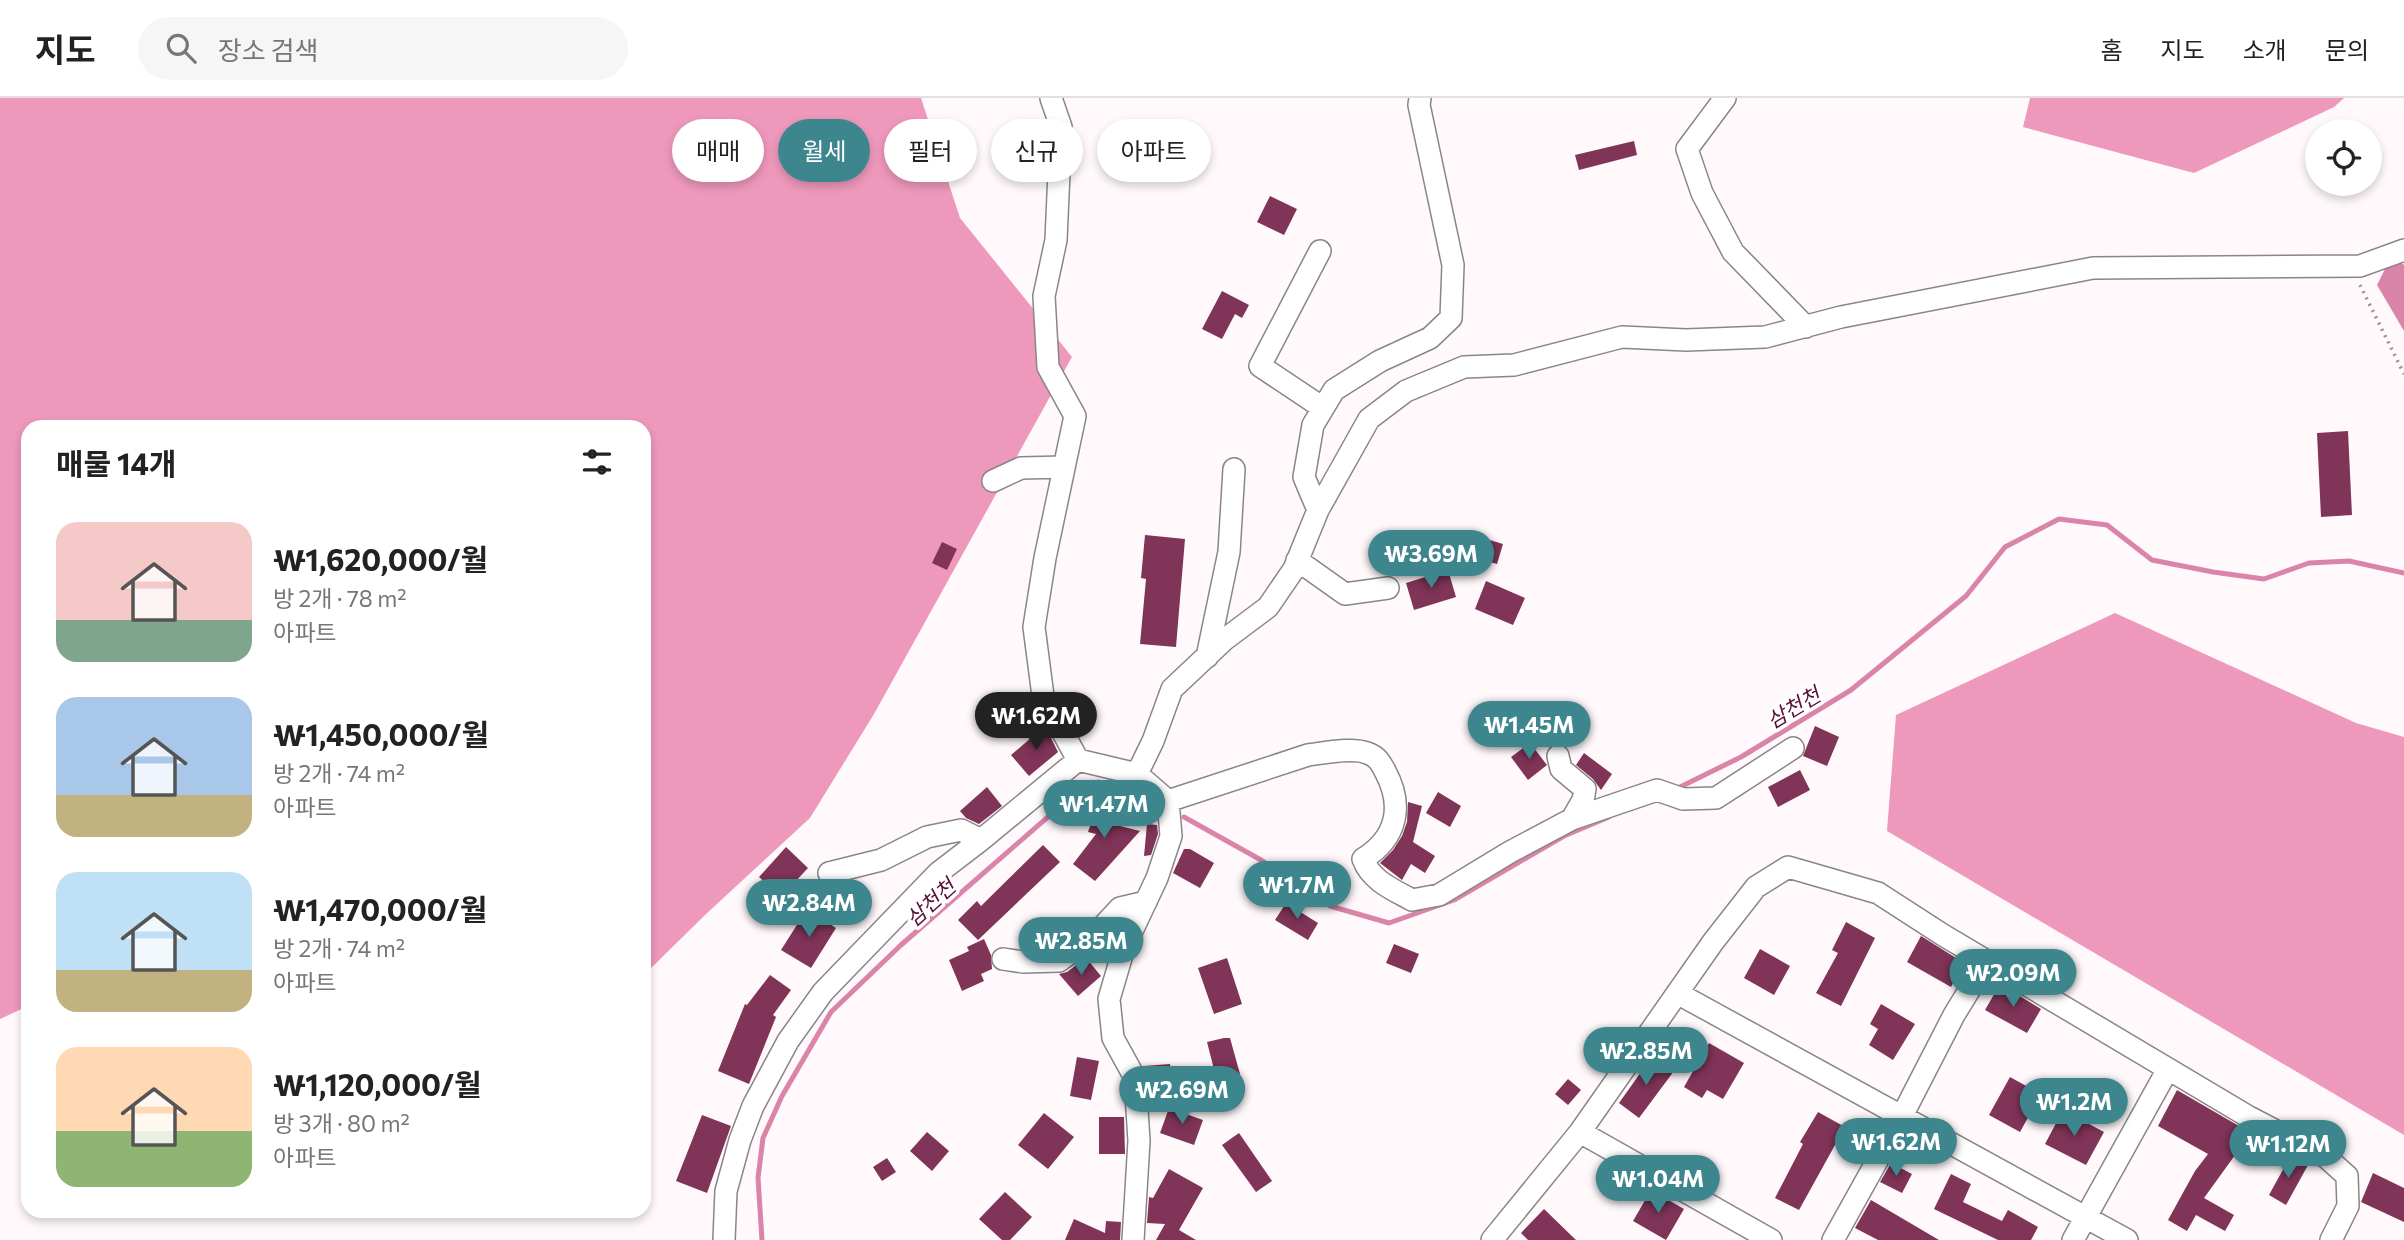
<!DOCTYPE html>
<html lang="ko">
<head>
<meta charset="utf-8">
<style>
  body { margin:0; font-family:Commissioner,"Noto Sans KR",sans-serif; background:#f6f6f6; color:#222; height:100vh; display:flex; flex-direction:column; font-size:26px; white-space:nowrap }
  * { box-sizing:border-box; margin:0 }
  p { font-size:23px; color:#767676 }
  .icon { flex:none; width:38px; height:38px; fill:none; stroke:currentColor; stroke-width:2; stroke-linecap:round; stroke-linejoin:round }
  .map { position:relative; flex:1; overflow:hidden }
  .panel { position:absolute; left:21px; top:322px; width:630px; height:798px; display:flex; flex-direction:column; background:#fff; border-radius:21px; box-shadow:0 4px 10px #0003 }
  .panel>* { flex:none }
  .top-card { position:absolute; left:672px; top:21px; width:665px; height:63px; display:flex; gap:14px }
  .buttons { position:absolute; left:2305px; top:21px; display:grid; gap:14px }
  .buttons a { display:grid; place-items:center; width:77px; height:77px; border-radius:50%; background:#fff; box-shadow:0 4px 10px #0003; font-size:35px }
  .price { position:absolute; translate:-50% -60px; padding:0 16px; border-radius:24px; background:#3e868d; color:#fff; font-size:23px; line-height:46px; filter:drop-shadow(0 2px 4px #0008) }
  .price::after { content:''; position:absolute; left:50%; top:42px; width:21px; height:16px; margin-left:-10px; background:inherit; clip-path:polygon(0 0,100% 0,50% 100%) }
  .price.on { background:#222; color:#fff }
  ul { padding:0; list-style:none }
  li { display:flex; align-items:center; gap:21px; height:175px; padding:0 35px }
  li span { display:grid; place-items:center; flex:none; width:196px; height:140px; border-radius:21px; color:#555 }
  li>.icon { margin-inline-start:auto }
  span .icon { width:84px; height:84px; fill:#fffc; stroke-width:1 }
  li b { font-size:30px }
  h2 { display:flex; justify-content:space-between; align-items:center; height:84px; padding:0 35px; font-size:30px }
  .tag { padding:0 24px; border-radius:32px; background:#fff; box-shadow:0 4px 10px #0003; font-size:24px; line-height:63px }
  .tag.on { background:#3e868d; color:#fff }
  header { display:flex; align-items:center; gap:42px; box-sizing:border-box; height:98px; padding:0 35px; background:#fff; border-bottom:2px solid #e0e0e0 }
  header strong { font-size:33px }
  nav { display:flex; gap:38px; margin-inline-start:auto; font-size:24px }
  .search { width:490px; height:63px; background:#f6f6f6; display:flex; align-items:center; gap:18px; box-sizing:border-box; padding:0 24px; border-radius:38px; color:#767676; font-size:26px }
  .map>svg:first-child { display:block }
  .forest { fill:#ee98bc }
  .water { fill:#d984a8 }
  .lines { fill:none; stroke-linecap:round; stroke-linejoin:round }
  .stream { stroke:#d984a8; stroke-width:5 }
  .building { fill:#803457 }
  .minor-casing { stroke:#8a8587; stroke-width:24 }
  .path { stroke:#969394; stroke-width:3.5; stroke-dasharray:2 5; stroke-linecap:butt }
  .minor { stroke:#fff; stroke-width:21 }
  .labels { text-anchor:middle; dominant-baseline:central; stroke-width:7; stroke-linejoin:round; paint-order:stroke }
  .water-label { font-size:21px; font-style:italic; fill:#590e36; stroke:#fff }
</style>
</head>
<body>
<header>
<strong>지도</strong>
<div class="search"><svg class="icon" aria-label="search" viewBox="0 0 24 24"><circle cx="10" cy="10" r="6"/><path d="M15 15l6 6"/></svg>장소 검색</div>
<nav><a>홈</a><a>지도</a><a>소개</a><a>문의</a></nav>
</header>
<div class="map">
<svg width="2404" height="1142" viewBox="0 0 2404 1142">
  <rect width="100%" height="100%" fill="#fff9fb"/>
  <path class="forest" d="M 0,0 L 921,0 L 960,120 L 1072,259 L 874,616 L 810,720 L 705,817 L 644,877 L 644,329 L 28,329 L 28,908 L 0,921 Z
    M 2030,0 L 2344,0 L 2334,9 L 2194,75 L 2023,29 Z
    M 2115,515 L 2356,625 L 2404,639 L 2404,1037 L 1887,733 L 1896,617 Z"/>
  <path class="water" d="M 2399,163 L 2404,167 L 2404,233 L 2377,187 L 2386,169 Z"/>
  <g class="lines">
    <path class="stream" d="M 1676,691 L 1741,659 L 1851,592 L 1966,498 L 2005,449 L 2059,421 L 2107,427 L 2152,462 L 2213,474 L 2264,481 L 2309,465 L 2349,463 L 2404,475
      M 1184,719 L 1261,762 L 1330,808 L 1389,825 L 1454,802 L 1564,738 L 1609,719
      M 762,1142 L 758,1080 L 763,1040 L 782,998 L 831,914 L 901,847 L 1072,698 L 1098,684 L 1154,708"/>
  </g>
  <path class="building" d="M 1634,43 L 1637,57 L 1579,72 L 1575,57 Z
    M 1270,98 L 1297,111 L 1284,137 L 1257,124 Z
    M 1222,193 L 1249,207 L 1242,220 L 1235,216 L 1222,241 L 1202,231 Z
    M 2348,333 L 2352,417 L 2321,419 L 2317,335 Z
    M 1463,434 L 1503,446 L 1497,466 L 1457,455 Z
    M 1145,437 L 1185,441 L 1176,549 L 1140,546 L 1146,481 L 1141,480 Z
    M 942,444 L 957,451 L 947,472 L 932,465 Z
    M 1448,472 L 1456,499 L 1414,512 L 1406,485 Z
    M 1486,483 L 1525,500 L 1513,527 L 1475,511 Z
    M 1528,609 L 1565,611 L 1562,641 L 1526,638 Z
    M 1045,628 L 1058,654 L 1029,678 L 1011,657 Z
    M 1815,628 L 1839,639 L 1827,668 L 1803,658 Z
    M 1530,645 L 1547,667 L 1528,682 L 1511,659 Z
    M 1584,655 L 1612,676 L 1601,692 L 1593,681 L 1576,667 Z
    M 1800,672 L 1810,692 L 1778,709 L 1768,689 Z
    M 987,689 L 1002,708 L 979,726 L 966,720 L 960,713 Z
    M 1438,694 L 1461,708 L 1450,729 L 1426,715 Z
    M 1100,700 L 1122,707 L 1116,727 L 1140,733 L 1095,783 L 1073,766 L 1096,736 L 1088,734 Z
    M 1408,704 L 1422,708 L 1413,744 L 1435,758 L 1425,775 L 1411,766 L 1402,782 L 1380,765 L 1393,752 L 1402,738 L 1407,724 Z
    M 1147,726 L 1157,727 L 1158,736 L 1151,757 L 1144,758 Z
    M 1043,747 L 1060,764 L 978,842 L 958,822 L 977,803 L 981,808 Z
    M 786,749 L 808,770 L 781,799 L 759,779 Z
    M 1184,751 L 1190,751 L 1214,765 L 1200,790 L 1173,775 Z
    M 857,785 L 870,794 L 856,815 L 843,806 Z
    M 1286,805 L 1318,825 L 1308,842 L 1275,822 Z
    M 807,811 L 836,830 L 811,870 L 781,852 Z
    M 1846,824 L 1875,840 L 1841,908 L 1816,895 L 1838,855 L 1832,852 Z
    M 1921,838 L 1964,865 L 1951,889 L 1907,864 Z
    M 984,841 L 991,857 L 992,871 L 981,876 L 984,883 L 962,893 L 949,862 L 969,853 L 967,849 Z
    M 1394,846 L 1419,856 L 1411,875 L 1386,865 Z
    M 1760,851 L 1790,868 L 1774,897 L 1744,880 Z
    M 1086,860 L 1101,878 L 1078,898 L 1059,876 L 1067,874 Z
    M 1227,860 L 1242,906 L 1214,916 L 1198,870 Z
    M 770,877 L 791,892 L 773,917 L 776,919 L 749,986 L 718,973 L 745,906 L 747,907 Z
    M 2000,886 L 2041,911 L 2027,935 L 1985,912 Z
    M 1881,906 L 1915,926 L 1893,962 L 1869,947 L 1878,931 L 1870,926 Z
    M 1224,940 L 1230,940 L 1240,976 L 1217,983 L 1207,944 Z
    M 1709,945 L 1744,965 L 1723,1001 L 1707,992 L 1702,1000 L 1684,989 Z
    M 1077,959 L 1099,963 L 1091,1002 L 1070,998 Z
    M 1651,960 L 1674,973 L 1639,1020 L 1619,1005 Z
    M 1170,966 L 1173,999 L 1150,1001 L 1148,979 L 1144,968 Z
    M 2010,979 L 2041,996 L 2020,1034 L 1989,1017 Z
    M 1568,981 L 1581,992 L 1568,1007 L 1555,996 Z
    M 2177,992 L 2251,1035 L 2204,1100 L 2234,1117 L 2225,1133 L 2196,1117 L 2187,1133 L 2168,1122 L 2195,1073 L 2208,1056 L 2158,1028 Z
    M 1169,1010 L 1203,1022 L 1194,1047 L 1160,1035 Z
    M 2063,1012 L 2104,1034 L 2086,1067 L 2045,1046 Z
    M 1818,1014 L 1845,1029 L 1799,1112 L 1775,1100 L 1803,1046 L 1800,1044 Z
    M 1044,1015 L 1074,1039 L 1048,1071 L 1018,1047 Z
    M 702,1017 L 731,1028 L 707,1095 L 676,1083 Z
    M 1099,1019 L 1124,1019 L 1125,1056 L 1099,1056 Z
    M 927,1034 L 949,1053 L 932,1073 L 910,1053 Z
    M 1239,1035 L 1272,1083 L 1256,1094 L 1222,1047 Z
    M 2291,1057 L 2308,1067 L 2286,1107 L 2269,1097 Z
    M 887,1060 L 896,1074 L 882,1083 L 873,1069 Z
    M 1891,1065 L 1912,1076 L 1902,1095 L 1880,1084 Z
    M 1169,1071 L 1203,1090 L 1179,1132 L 1196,1142 L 1156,1142 L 1165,1126 L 1147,1125 L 1149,1099 L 1153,1100 Z
    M 2373,1075 L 2404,1090 L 2404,1124 L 2361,1104 Z
    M 1951,1076 L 1971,1086 L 1963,1104 L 2002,1123 L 2008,1112 L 2038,1129 L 2031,1142 L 1998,1142 L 1934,1111 Z
    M 1651,1092 L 1684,1111 L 1666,1142 L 1633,1123 Z
    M 1005,1094 L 1032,1119 L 1010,1142 L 1002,1142 L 979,1121 Z
    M 1871,1102 L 1939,1142 L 1878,1142 L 1855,1130 Z
    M 1544,1111 L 1576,1142 L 1528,1142 L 1521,1135 Z
    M 1074,1121 L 1105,1135 L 1106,1123 L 1121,1124 L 1120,1142 L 1065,1142 Z"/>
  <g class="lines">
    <g class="minor-casing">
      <path id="minor" d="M 1051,0 L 1061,29 L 1056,142 L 1044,198 L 1048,269 L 1075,318 L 1045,460 L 1034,529 L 1043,598 L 1078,662
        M 1725,0 L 1687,51 L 1702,95 L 1733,154 L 1806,229
        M 1320,153 L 1260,268 L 1323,310
        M 993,383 L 1021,370 L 1064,369
        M 1318,412 L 1304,379 L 1313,327 L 1334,292 L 1380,263 L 1430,240 L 1451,220 L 1453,167 L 1419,7 L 1420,0
        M 1297,462 L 1345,496 L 1388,490
        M 1207,559 L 1229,454 L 1234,371
        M 1558,658 L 1561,671 L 1585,691 L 1583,702 L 1572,721
        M 1137,676 L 1153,643 L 1172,591 L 1224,542 L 1268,509 L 1294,471 L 1318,412 L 1369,321 L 1406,293 L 1464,269 L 1514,267 L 1622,239 L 1686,242 L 1765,239 L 1841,219 L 2093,170 L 2360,168 L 2404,152
        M 1168,703 L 1308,657 C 1324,655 1353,649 1367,655 C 1377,658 1381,665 1385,673 C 1404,708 1397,740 1363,761 C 1371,783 1394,792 1412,802 L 1439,797 L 1510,754 L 1572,721 L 1657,692 L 1683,701 L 1716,700 L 1793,650
        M 829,775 L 881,762 L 927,739 L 961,732 L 981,742 L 1078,662 L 1137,676 L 1168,703 L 1171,738 L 1157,780 L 1124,850 L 1109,901 L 1113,940 L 1135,980 L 1139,1043 L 1133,1142
        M 1003,861 L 1023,864 L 1059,863 L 1095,837 L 1120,810 L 1146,804
        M 1677,895 L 2127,1142
        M 1580,1034 L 1771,1142
        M 724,1142 L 726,1093 L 740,1042 L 753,1008 L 788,943 L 823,894 L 938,775 L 981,742
        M 1492,1142 L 1580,1034 L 1713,844 L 1756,789 L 1788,769 L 1878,795 L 1943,837 L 2249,1019 L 2326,1059 L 2347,1078 L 2348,1108 L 2331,1142
        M 1833,1142 L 1902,1018 L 1954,917 L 1987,863
        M 2073,1142 L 2168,971"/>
    </g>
    <path class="path" d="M 2360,187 L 2404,276"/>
    <use href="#minor" class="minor"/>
  </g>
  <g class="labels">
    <g class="water-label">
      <text transform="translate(1793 609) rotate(-31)">삼천천</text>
      <text transform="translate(930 804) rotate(-42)">삼천천</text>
    </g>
  </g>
</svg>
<div class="buttons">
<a><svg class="icon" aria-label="locate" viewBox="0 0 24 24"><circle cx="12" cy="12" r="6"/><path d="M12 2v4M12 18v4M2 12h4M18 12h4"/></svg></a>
</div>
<b class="price" style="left:1431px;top:492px">₩3.69M</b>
<b class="price on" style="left:1036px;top:654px">₩1.62M</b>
<b class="price" style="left:1529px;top:663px">₩1.45M</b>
<b class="price" style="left:1104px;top:742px">₩1.47M</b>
<b class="price" style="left:1297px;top:823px">₩1.7M</b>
<b class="price" style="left:809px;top:841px">₩2.84M</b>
<b class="price" style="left:1081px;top:879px">₩2.85M</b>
<b class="price" style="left:2013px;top:911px">₩2.09M</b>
<b class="price" style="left:1646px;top:989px">₩2.85M</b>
<b class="price" style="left:1182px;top:1028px">₩2.69M</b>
<b class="price" style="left:2074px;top:1040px">₩1.2M</b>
<b class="price" style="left:1896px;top:1080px">₩1.62M</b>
<b class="price" style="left:2288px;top:1082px">₩1.12M</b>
<b class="price" style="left:1658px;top:1117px">₩1.04M</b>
<div class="top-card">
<a class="tag">매매</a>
<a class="tag on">월세</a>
<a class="tag">필터</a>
<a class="tag">신규</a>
<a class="tag">아파트</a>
</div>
<section class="panel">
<h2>매물 14개<svg class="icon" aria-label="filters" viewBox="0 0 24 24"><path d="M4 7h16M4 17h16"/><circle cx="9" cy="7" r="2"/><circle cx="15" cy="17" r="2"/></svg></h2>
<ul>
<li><span style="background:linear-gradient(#f6c9c9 70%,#7fa58c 0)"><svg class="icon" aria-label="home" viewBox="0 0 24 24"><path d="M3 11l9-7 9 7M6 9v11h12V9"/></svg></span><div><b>₩1,620,000/월</b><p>방 2개 · 78 m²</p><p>아파트</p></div></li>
<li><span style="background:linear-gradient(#a9c7e8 70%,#c2b280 0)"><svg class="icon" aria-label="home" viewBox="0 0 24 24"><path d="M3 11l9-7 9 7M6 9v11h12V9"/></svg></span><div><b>₩1,450,000/월</b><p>방 2개 · 74 m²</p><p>아파트</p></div></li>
<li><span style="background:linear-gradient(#bfe0f5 70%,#c2b280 0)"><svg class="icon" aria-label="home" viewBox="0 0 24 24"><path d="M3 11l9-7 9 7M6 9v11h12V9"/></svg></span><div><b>₩1,470,000/월</b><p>방 2개 · 74 m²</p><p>아파트</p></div></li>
<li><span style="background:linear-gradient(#ffd9b3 60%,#8fb573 0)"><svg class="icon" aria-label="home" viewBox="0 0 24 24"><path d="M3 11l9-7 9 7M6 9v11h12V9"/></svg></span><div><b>₩1,120,000/월</b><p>방 3개 · 80 m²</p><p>아파트</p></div></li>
</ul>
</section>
</div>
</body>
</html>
